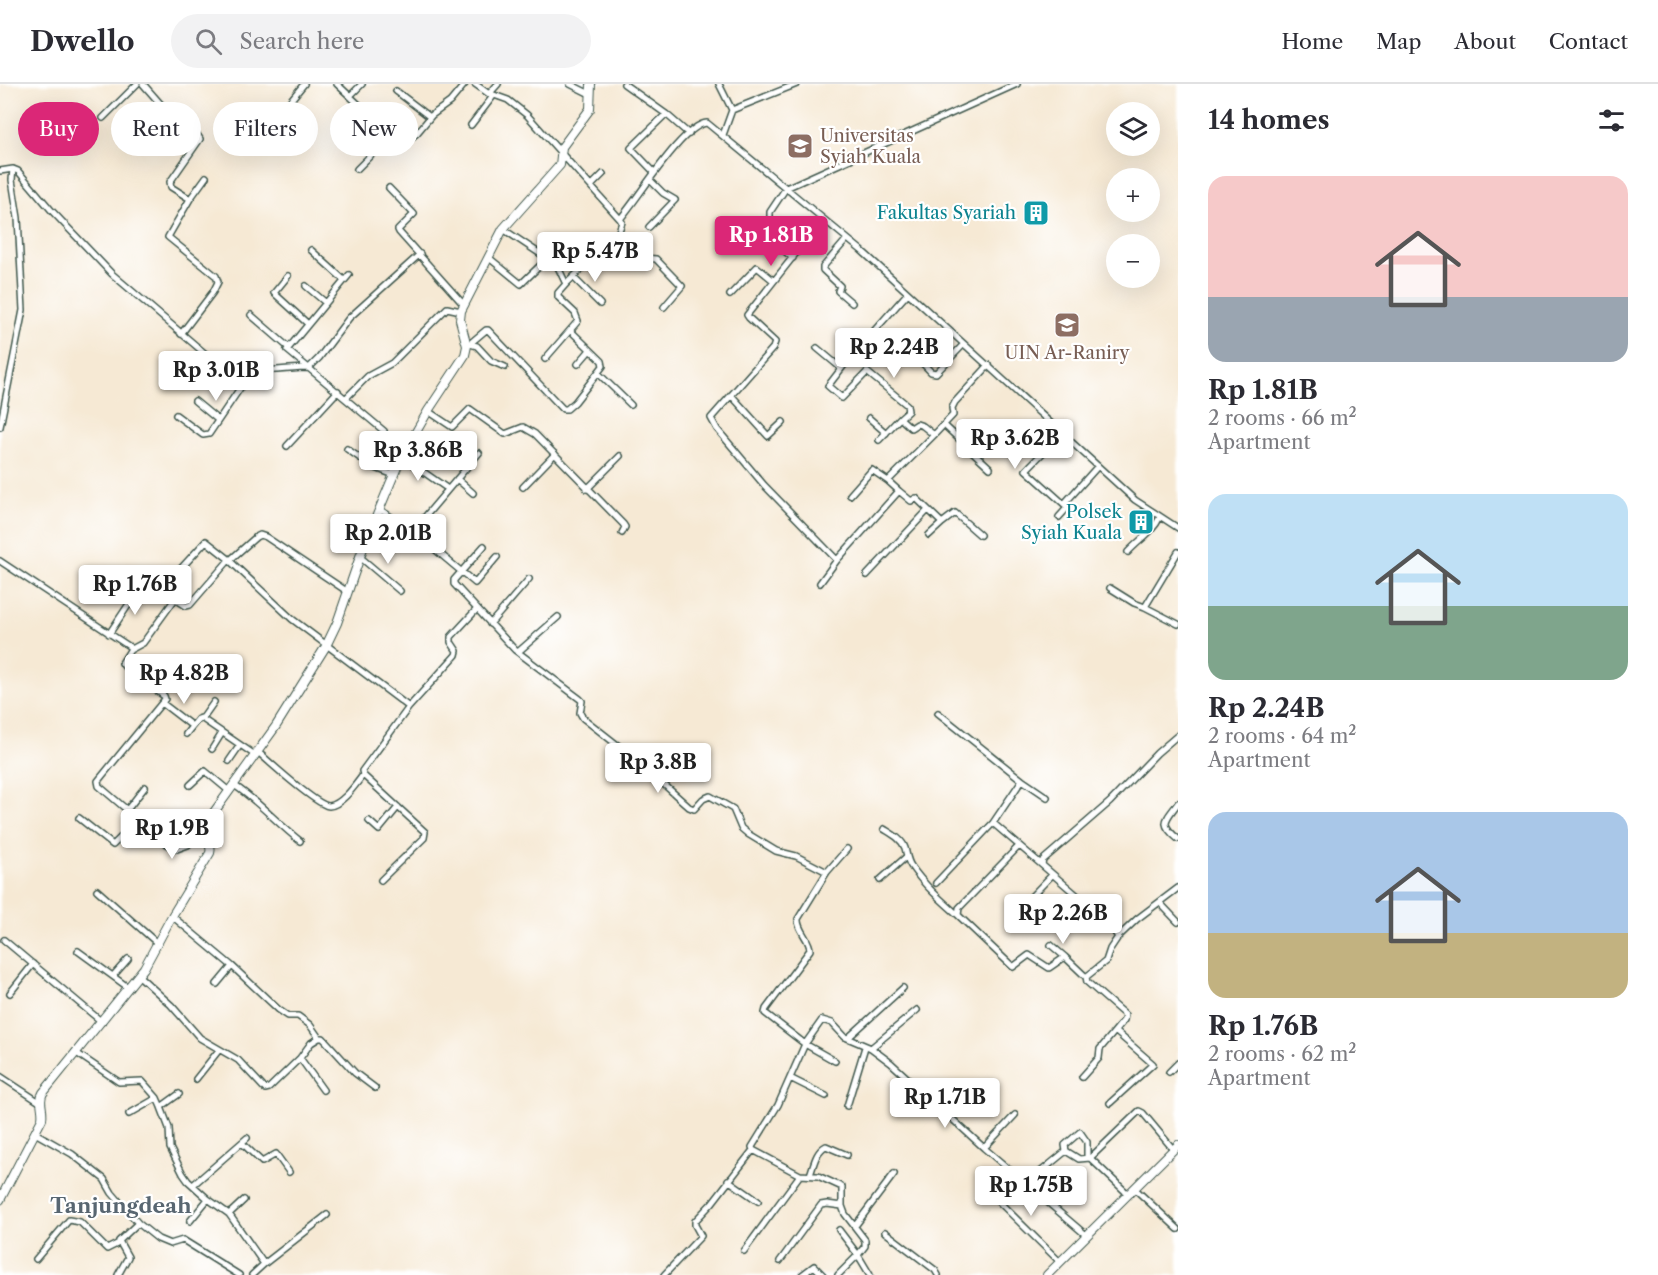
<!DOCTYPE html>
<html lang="en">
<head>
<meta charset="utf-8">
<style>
  body { margin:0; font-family:"Libre Caslon Text",serif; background:#f2f2f3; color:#2b2b33; height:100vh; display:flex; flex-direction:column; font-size:22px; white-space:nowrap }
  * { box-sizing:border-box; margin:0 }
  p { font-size:20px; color:#7c7c81 }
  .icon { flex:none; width:33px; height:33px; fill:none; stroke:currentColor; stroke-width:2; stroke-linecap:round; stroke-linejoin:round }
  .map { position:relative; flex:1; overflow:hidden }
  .details { display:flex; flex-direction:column; background:#fff; width:480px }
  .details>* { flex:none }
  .hud { position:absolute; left:18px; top:18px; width:570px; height:54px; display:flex; gap:12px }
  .fabs { position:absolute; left:1106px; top:18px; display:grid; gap:12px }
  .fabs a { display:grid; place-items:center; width:54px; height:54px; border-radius:50%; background:#fff; box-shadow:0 6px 24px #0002; font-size:30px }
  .price { position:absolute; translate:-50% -51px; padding:0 14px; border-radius:6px; background:#fff; color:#222; font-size:20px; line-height:39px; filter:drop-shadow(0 2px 3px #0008) }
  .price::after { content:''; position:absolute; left:50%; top:36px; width:18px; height:14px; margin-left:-9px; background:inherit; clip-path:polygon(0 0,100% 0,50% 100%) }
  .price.on { background:#db2777; color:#fff }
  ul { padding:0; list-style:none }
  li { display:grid; align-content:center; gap:12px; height:318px; padding:0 30px }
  li span { display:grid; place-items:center; height:186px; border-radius:18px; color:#555 }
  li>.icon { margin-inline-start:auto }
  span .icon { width:108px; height:108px; fill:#fffc; stroke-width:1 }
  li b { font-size:26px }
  h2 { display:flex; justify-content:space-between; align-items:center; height:72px; padding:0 30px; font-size:26px }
  .pill { padding:0 21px; border-radius:27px; background:#fff; box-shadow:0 6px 24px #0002; font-size:21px; line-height:54px }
  .pill.on { background:#db2777; color:#fff }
  header { display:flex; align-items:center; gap:36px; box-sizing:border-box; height:84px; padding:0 30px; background:#fff; border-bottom:2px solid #e1e1e2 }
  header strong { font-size:28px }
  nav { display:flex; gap:33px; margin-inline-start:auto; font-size:21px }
  .search { width:420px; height:54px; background:#f2f2f3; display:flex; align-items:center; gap:15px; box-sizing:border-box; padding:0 21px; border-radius:33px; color:#7c7c81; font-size:22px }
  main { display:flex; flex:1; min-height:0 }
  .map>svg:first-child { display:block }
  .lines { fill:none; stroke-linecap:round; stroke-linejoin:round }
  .street-casing { stroke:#3f574c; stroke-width:8 }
  .secondary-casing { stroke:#3f574c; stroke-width:10 }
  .street { stroke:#fff; stroke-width:5 }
  .secondary { stroke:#fff; stroke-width:8 }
  .labels { text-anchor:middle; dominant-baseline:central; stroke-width:4.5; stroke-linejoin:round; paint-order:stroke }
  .education-label { font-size:18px; fill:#785e54; stroke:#fff; text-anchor:start }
  .culture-label { font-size:18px; fill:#0d838f; stroke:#fff; text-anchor:end }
  .quarter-label { font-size:21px; font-weight:bold; fill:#586671; stroke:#fff }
</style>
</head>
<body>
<header>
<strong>Dwello</strong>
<div class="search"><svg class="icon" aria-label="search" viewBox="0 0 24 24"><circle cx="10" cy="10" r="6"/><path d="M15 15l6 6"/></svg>Search here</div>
<nav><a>Home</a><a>Map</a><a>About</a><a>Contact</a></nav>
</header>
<main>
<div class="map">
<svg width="1178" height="1191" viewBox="0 0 1178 1191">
  <rect width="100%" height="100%" fill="#fff"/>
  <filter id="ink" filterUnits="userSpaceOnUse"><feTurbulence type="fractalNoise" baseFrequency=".0167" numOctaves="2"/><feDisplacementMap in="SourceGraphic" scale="12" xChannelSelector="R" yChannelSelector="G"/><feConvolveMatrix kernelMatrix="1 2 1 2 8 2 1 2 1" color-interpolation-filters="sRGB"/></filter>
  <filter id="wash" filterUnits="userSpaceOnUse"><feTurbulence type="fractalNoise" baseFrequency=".008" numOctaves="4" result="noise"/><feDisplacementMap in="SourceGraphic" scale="24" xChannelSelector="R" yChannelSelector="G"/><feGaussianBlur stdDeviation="1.35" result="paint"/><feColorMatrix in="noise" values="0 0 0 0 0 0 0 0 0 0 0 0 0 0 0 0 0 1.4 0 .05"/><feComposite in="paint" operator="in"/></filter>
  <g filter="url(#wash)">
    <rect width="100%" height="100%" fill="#f6e9d4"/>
  </g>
  <g filter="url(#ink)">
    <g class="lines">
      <g class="street-casing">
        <path id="street" d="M 143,0 L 165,25 L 196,49 L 200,55 L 170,98 L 171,103 L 190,115 L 168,153 L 216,192 L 218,198 L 213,208 L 181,250
          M 337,0 L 391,51 L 403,60 L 417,49 L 432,31 L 450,18 L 465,0
          M 570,0 L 590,10
          M 624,0 L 666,30 L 689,50
          M 719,0 L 732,26 L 723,51
          M 396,7 L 430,33
          M 489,10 L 498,0
          M 494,11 L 508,16 L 527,31 L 620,135
          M 350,12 L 362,0
          M 290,17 L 304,0
          M 732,26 L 797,0
          M 103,34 L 137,0
          M 471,41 L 494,11 L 489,10 L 475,0
          M 142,58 L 165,25
          M 357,85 L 391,51
          M 0,87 L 13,85 L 18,87 L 52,127 L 112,190 L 215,278 C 238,293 283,284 309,284 L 319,274 L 349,234 L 420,170
          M 654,88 L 631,64 L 666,30
          M 591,102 L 603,90
          M 389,104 L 414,130 L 398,146 L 399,148 L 464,221
          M 190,115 L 206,93
          M 823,135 L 747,231 L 749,234 L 775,258 L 773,264 L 711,334 L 717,345 L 764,401 L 837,476
          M 649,143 L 675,116 L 663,109 L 650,96
          M 503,145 L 557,181 L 566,200 L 618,150 L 644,174 L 656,175 L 682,202 L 664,223
          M 761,148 L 793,174
          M 618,150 L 622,138 L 620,135 C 638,115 683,40 707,39 L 861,166 L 1135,416 L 1178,444
          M 847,155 L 823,183 L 823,186 L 840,202 L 838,207 L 852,219
          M 754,156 L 770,139 L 770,128 L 786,104 L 1017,0
          M 311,166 L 344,196
          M 488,173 L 521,200 L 548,174
          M 349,191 L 287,266 L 384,347 L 378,363 L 400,376
          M 288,192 L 274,209 L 308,240
          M 573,193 L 600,220
          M 306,202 L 326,219
          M 908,209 L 848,276 L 828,302 L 842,314 L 867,288 L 907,321 L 908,327 L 900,334 L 911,344 L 917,340 L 923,342 L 934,351 L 953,331 L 952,324 L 955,318 L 989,281
          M 730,211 L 757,183 L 774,197
          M 251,231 L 288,263
          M 470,260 L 477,262 L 491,277 L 505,283
          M 467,262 L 486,246 L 488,246 L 563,325 L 567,325 L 575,318 L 603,282 L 602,277 L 571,247
          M 817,264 L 841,284
          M 913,269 L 931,288 L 936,289 L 964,260
          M 545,275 L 578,237 L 575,229 L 558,213 L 558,209 L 566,200
          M 578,280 L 590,266
          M 598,289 L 631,321
          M 731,311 L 768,352 L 783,338
          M 346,314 L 368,292 L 392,279 L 447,224 L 461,227
          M 195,317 L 218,336
          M 428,327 L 452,343 L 470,325 L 505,350 L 523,343 L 535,350 L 623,440 L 625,443 L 622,449
          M 176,331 L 203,351 L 209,350 L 253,285
          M 869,334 L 886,349
          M 944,341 L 990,384
          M 0,343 L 23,226 L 18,134 L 12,96 L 13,85
          M 1063,348 L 1026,386 L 1064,420
          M 879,356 L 900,334
          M 287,362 L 338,307
          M 347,365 L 373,383 L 394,391
          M 402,373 L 448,405
          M 457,395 L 473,409
          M 523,403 L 555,370
          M 587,405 L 620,372
          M 899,407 L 911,417 L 916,414 L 942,439 L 955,429 L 980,451
          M 850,411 L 872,386 L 888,397
          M 379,425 L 413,447 L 475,499 L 497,473
          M 1059,433 L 1068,423 L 1064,420 L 1098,382
          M 413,447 L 479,369
          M 929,451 L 942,439
          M 484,462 L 454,496 L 454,500 L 515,566 L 580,615 L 582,617 L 580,629 L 583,634 L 639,678 L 689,723 L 694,725 L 703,715 L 710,712 L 733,725 L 741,744 L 748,750 L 776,767 L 796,772 L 827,788
          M 1128,468 C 1139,456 1153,448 1160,433
          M 1178,468 L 1145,523 L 1178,540
          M 360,473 L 400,507
          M 0,477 L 130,563 L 130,566 L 122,579 L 125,583 L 164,612 L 165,615 L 102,692 L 98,697 L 99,702 L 167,760 L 177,765 L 188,761 L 204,742
          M 867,491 L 928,426
          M 820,499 L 837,476 L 899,407 L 888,397 L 934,351
          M 1110,504 L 1134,519 L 1145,523
          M 175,515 L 186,522 L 190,521 L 229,476 L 292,535 L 409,623
          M 490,540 L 529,495
          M 109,550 L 141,502
          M 130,566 L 143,559 L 175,515 L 164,503 L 206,457 L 230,476 L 256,453 L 260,451 L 266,453 L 348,508
          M 518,568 L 558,533
          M 162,619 L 192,642
          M 938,629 L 1022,696 L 993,739
          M 202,635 L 214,618
          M 186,650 L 198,635 L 201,634 L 255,671
          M 212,665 L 222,649
          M 258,668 C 268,677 318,722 329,722 C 342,721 356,700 363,691
          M 229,677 L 240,661
          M 1022,696 L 1047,713
          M 190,701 L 205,687 L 229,707
          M 234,701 C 258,717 277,739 300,757
          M 1178,719 C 1165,737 1159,739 1178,755
          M 127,726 L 145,703
          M 79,734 L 113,761 L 138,736
          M 369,737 L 379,746 L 398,723
          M 884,745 C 892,750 902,755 905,764 C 907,771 907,776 911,782 C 924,801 941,816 958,831
          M 1019,762 L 959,824 L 958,831 L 1013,883 L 1029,871 L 1049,884 L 1065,873 L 1086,893 L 1106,877 L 1110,865 L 1118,853 L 1137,835 L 1178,804
          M 381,796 L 424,754 L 425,748 L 363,691 L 362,687 L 409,623 L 456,571 L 457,567 L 451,558 L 451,553 L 477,525
          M 880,796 L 906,773
          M 936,799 L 993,739 L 1042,781
          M 97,806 L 157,859
          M 1025,819 L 1052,791
          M 1160,819 L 1178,838
          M 172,832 L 232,882 L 279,926 L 288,932 L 298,932 L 310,941 L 319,954 L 323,954 L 355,989 L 375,1004
          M 1118,853 L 1095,819 L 1079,813 L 1042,781 L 1043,776 L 1110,718 L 1157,669 L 1178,651
          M 4,856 L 102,938
          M 1051,861 L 1065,873
          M 78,867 L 129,904
          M 138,891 L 171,921 L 200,954 L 238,976 L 265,1005 L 269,1004 L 300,974 L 311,959 L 319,954
          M 113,892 L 128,875
          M 1086,893 L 1087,898 L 1125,931 L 1124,936 L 1115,947
          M 217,900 L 232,882
          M 10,909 L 33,880
          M 848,954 L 903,904
          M 871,964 L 917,926
          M 75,968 L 119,998 L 142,997 L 157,1014 L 161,1023 L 169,1044 L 170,1064 L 183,1090 L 188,1097 L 208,1115 L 229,1130 L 264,1180 L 252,1191
          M 300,974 L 323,1006
          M 835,977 L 805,960 L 765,929 L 766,925 L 810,866 C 810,855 797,846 798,835 L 827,788 L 847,765
          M 1169,988 L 1178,979
          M 0,992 L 41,1019
          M 1082,993 L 1099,974 L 1100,965 L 1115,947 L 1153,980 L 1110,1019
          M 790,994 L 826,1012
          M 196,995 L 219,966
          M 847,1022 L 865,963
          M 161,1023 L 179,1010
          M 129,1030 L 157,1014
          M 35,1049 L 72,1070 L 104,1095 L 112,1109 L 138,1139 L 119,1157 L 128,1173 L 118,1191
          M 242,1059 L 262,1078 L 276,1070 L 289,1088
          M 984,1064 L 1015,1031
          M 1087,1074 L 1087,1058 L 1080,1048 L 1065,1061 L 1066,1067 L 1079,1075 L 1090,1074 L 1128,1110
          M 1090,1074 L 1139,1027 L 1143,1029 L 1173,1065
          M 810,1091 C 814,1080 816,1067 826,1062 L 847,1071
          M 728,1096 L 758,1117
          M 193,1101 L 247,1054
          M 1134,1104 L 1178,1145
          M 986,1105 L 1060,1178
          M 1034,1105 L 1039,1089 L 1066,1067
          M 229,1130 L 244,1116
          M 190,1137 L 208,1115
          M 138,1139 L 158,1155 L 170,1160 L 183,1156 L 239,1191
          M 855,1142 L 894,1090
          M 885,1148 L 935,1186 L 938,1191
          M 744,1167 L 800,1091
          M 36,1175 L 69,1136 L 80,1138 L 107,1165 L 119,1159
          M 780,1177 L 821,1121 L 827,1120 L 842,1122
          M 264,1180 L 327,1131
          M 664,1191 L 701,1152 L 695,1141 L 695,1137 L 712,1119 L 753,1066
          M 802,1191 L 814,1182 L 823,1191
          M 838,1191 L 858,1171 L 839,1146
          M 870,1191 L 858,1171 L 865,1162 L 865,1156 L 845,1130 L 842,1122 L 842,1103 L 818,1092 L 800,1091 L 753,1066 L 752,1063 L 778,1021 L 805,960 L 822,936 L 832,939 L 845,953 L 871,964 L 891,979 L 984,1064 L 1086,1151"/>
      </g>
      <g class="secondary-casing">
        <path id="secondary" d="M 0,1116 L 42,1035 C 44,1025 38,1017 43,1009 L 144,884 L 172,832 L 210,769 C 213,758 202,753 204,742 L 276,642 L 326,562 L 337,539 L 362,467 L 400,376 L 428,327 L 465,271 L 467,262 L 460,236 L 461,227 L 503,145 L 560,81 L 562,63 L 590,25 L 591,0
          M 1047,1191 L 1178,1061"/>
      </g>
      <use href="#street" class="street"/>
      <use href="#secondary" class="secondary"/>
    </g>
  </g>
  <defs>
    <g id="university-square" transform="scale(1.35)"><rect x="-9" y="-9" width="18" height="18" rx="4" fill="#8d6e63" stroke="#fff"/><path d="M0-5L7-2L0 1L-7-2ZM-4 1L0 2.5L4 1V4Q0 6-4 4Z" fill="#fff"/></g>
    <g id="building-square" transform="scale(1.35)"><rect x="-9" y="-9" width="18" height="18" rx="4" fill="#0f9aa8" stroke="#fff"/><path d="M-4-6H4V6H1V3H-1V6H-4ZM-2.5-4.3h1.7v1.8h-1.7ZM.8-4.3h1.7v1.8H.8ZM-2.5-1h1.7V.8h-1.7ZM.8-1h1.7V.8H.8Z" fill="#fff"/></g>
  </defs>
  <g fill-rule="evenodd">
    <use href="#university-square" x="800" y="62"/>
    <use href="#building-square" x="1036" y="129"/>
    <use href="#university-square" x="1067" y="241"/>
    <use href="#building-square" x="1141" y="438"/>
  </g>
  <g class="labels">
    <g class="education-label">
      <text x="820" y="52">Universitas<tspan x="820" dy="21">Syiah Kuala</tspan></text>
      <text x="1067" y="269" text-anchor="middle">UIN Ar-Raniry</text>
    </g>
    <g class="culture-label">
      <text x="1016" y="129">Fakultas Syariah</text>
      <text x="1122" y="428">Polsek<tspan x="1122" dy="21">Syiah Kuala</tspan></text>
    </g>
    <g class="quarter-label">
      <text x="121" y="1121">Tanjungdeah</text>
    </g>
  </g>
</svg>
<div class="fabs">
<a><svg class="icon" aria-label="layers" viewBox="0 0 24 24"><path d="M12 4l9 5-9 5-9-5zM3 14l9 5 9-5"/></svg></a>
<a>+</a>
<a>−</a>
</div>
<b class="price on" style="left:771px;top:183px">Rp 1.81B</b>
<b class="price" style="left:595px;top:199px">Rp 5.47B</b>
<b class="price" style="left:894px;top:295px">Rp 2.24B</b>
<b class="price" style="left:216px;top:318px">Rp 3.01B</b>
<b class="price" style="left:1015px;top:386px">Rp 3.62B</b>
<b class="price" style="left:418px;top:398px">Rp 3.86B</b>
<b class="price" style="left:388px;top:481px">Rp 2.01B</b>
<b class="price" style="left:135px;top:532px">Rp 1.76B</b>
<b class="price" style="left:184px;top:621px">Rp 4.82B</b>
<b class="price" style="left:658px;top:710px">Rp 3.8B</b>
<b class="price" style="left:172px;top:776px">Rp 1.9B</b>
<b class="price" style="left:1063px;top:861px">Rp 2.26B</b>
<b class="price" style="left:945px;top:1045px">Rp 1.71B</b>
<b class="price" style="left:1031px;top:1133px">Rp 1.75B</b>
<div class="hud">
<a class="pill on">Buy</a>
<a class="pill">Rent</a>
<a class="pill">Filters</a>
<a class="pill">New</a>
</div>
</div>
<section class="details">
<h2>14 homes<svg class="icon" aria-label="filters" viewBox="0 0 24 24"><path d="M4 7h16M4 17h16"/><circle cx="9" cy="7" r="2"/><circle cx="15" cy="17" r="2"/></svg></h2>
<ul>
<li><span style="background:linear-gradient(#f6c9c9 65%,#9aa5b1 0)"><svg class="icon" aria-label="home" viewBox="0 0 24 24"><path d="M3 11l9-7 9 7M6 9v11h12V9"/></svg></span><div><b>Rp 1.81B</b><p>2 rooms · 66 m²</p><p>Apartment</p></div></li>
<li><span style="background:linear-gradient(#bfe0f5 60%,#7fa58c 0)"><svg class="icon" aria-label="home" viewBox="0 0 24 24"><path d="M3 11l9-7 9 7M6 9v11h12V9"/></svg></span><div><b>Rp 2.24B</b><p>2 rooms · 64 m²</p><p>Apartment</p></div></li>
<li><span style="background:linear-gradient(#a9c7e8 65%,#c2b280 0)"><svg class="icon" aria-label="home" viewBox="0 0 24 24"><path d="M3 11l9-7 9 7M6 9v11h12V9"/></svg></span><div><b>Rp 1.76B</b><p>2 rooms · 62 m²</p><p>Apartment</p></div></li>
</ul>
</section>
</main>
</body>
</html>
